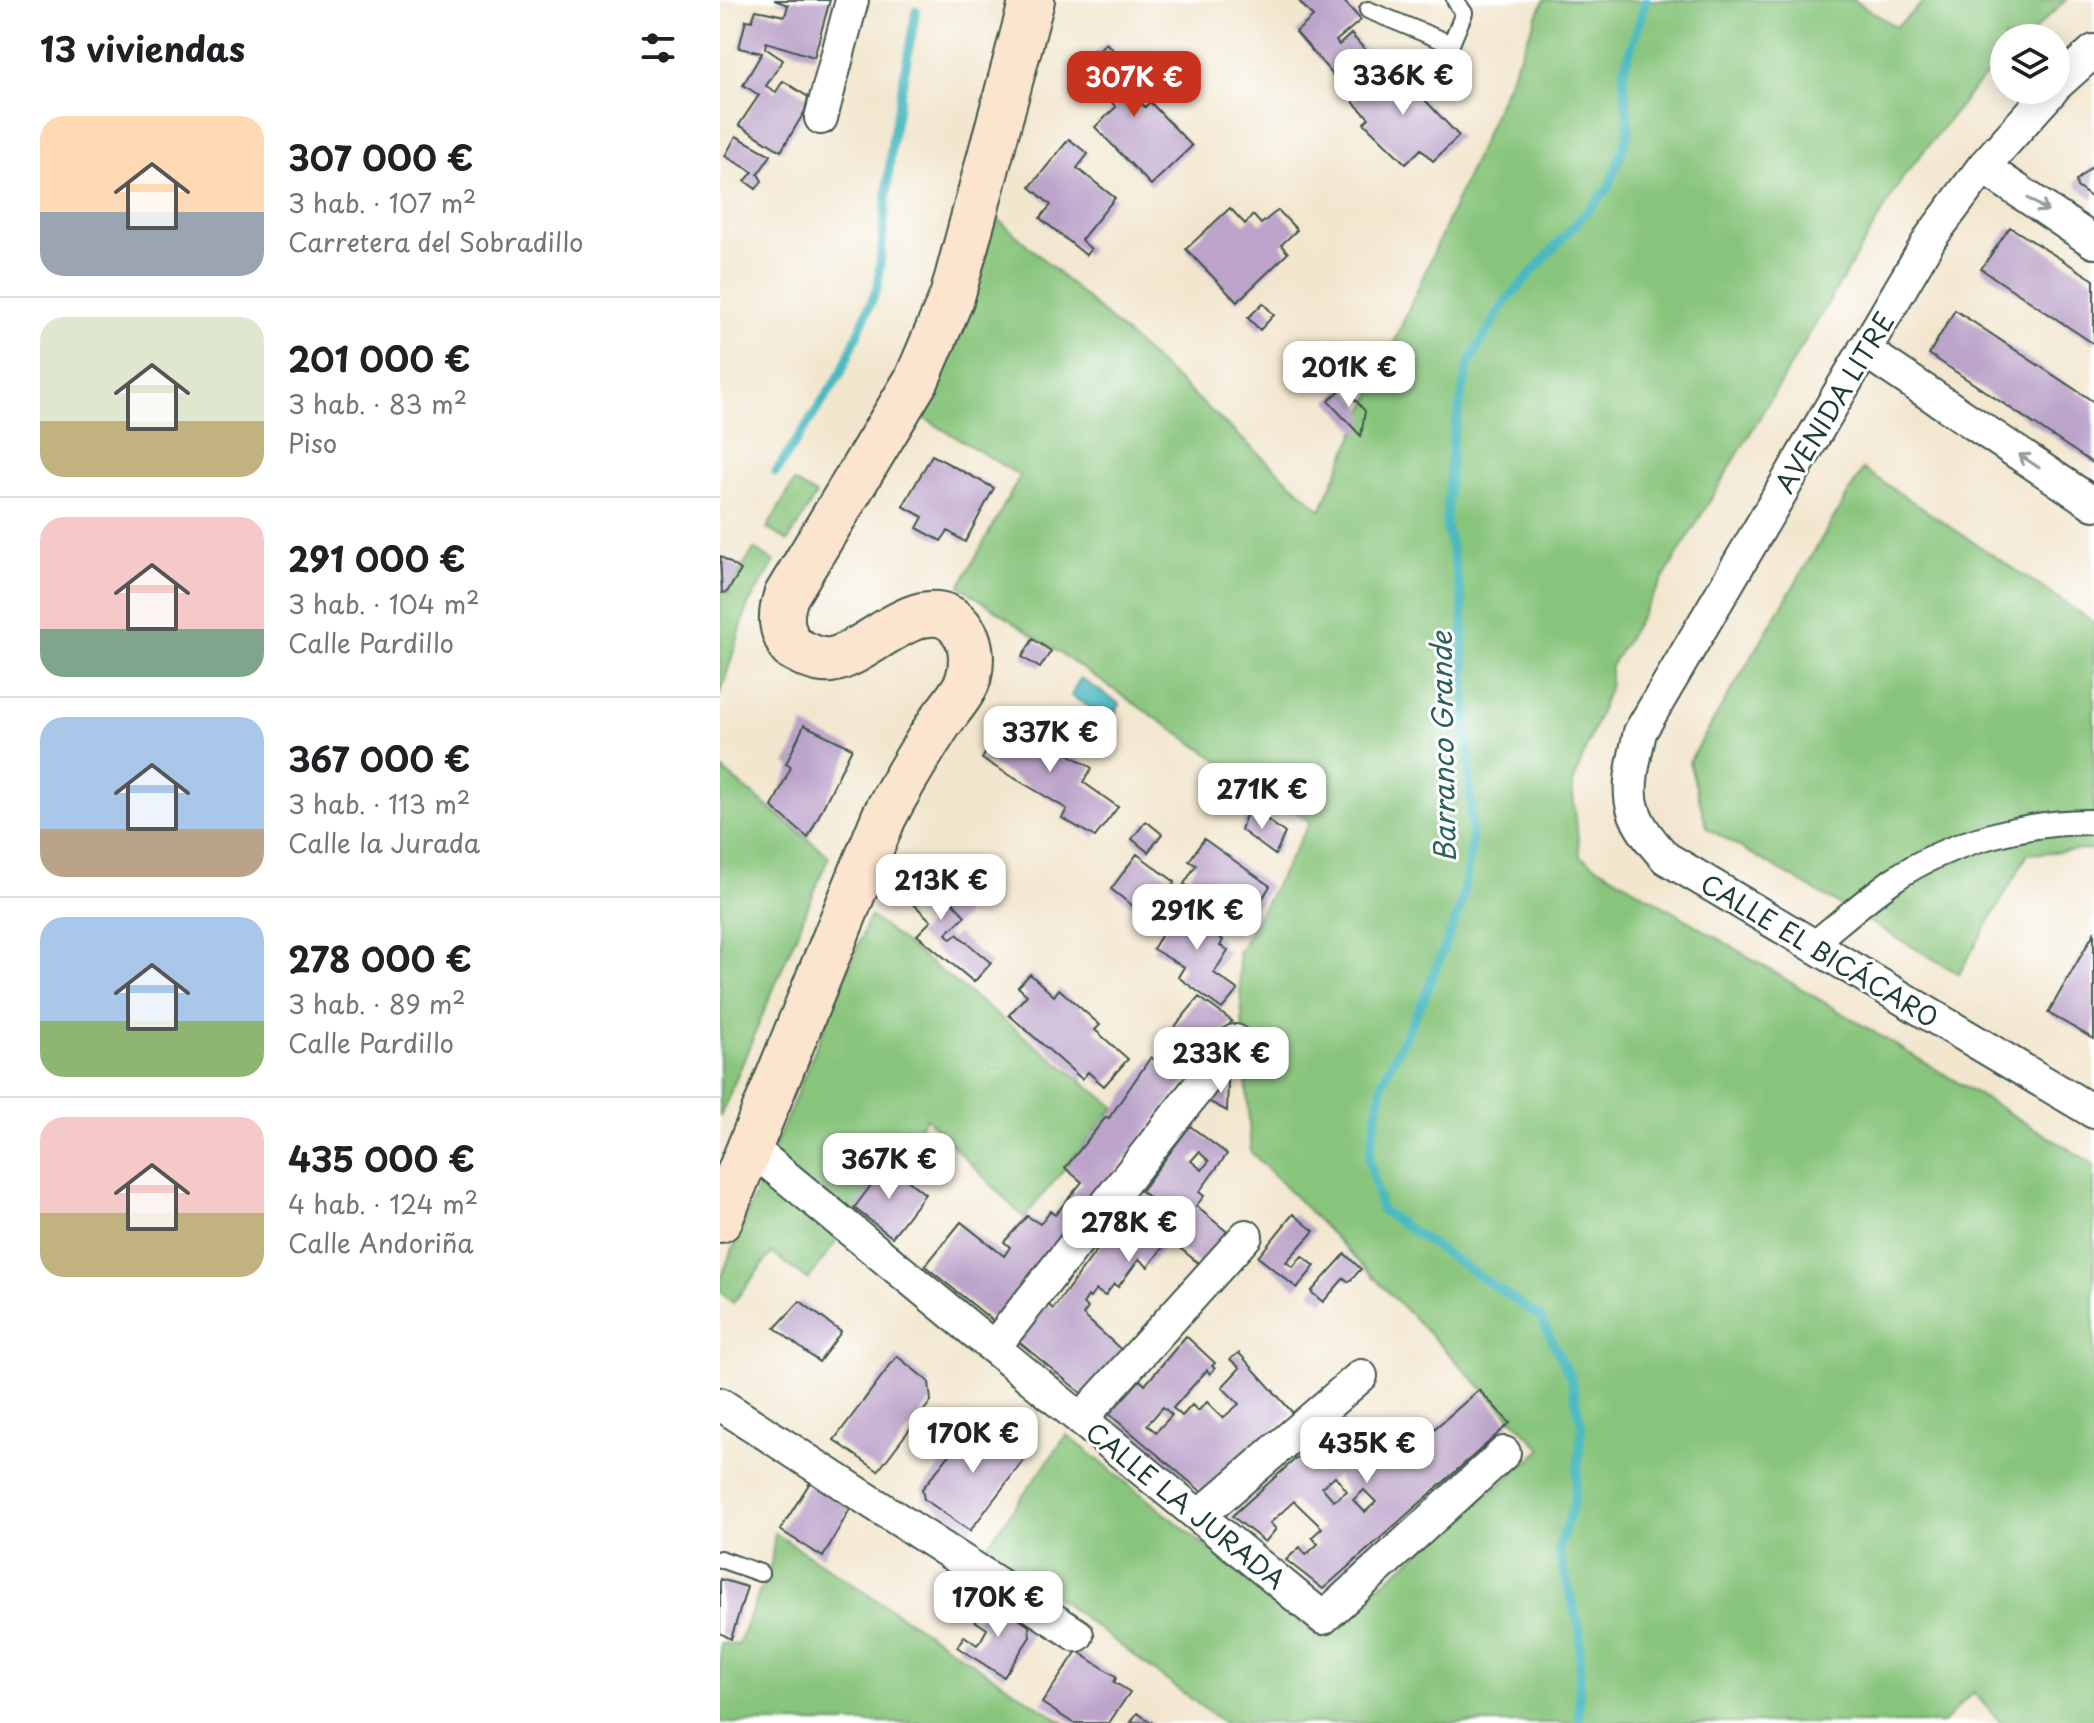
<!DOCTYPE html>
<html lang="es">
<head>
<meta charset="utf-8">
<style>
  body { margin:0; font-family:"Playpen Sans",sans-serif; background:#f2f2f2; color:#202124; height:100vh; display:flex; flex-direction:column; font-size:30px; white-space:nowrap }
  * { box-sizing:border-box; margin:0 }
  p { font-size:26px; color:#757577 }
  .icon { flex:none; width:44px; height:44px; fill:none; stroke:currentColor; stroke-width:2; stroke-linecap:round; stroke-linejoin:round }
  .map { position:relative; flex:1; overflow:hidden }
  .panel { display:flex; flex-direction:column; background:#fff; width:720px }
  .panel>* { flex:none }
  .tools { position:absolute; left:1270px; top:24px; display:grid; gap:16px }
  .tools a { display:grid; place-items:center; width:80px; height:80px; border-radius:50%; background:#fff; box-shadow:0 4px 20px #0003; font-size:40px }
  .price { position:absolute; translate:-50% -68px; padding:0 18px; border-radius:16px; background:#fff; color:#222; font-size:26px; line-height:52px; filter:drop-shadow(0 2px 4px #0008) }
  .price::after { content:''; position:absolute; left:50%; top:48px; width:24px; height:18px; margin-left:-12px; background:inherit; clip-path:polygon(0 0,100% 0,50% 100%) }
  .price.on { background:#c8321e; color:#fff }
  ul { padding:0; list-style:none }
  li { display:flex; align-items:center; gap:24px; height:200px; padding:0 40px }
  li+li { border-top:2px solid #e0e0e0 }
  li span { display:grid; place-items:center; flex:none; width:224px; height:160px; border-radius:24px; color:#555 }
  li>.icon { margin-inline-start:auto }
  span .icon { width:96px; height:96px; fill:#fffc; stroke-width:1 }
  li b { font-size:34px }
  h2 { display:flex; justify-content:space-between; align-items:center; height:96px; padding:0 40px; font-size:34px }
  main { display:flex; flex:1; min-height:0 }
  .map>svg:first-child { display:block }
  .green { fill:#88c57b; stroke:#548158; stroke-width:2 }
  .water { fill:#4bbac0; stroke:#357c7a; stroke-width:2 }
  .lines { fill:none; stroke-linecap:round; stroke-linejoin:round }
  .stream { stroke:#4bbac0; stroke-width:9 }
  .building { fill:#bba3c9; fill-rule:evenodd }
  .service-casing { stroke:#3f564b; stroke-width:20 }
  .pedestrian-casing { stroke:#3f564b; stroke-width:28 }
  .minor-casing { stroke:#3f564b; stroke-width:36 }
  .secondary-casing { stroke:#3f564b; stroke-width:48 }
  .service { stroke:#fff; stroke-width:16 }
  .pedestrian { stroke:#fff; stroke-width:24 }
  .minor { stroke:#fff; stroke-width:32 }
  .secondary { stroke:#fbe5cf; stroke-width:44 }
  .oneway { stroke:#8f9e9a }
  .labels { text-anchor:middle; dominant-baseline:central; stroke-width:6; stroke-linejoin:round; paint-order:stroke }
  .street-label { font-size:26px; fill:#1f3d34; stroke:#fff }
  .water-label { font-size:28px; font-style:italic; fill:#2c625e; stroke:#fff }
</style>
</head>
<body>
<main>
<section class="panel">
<h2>13 viviendas<svg class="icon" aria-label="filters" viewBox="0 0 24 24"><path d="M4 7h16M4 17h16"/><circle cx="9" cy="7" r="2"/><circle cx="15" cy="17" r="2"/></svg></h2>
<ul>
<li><span style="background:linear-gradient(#ffd9b3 60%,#9aa5b1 0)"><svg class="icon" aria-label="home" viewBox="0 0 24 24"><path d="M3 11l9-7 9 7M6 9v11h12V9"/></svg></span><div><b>307 000 €</b><p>3 hab. · 107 m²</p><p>Carretera del Sobradillo</p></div></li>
<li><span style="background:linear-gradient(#dfe7d0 65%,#c2b280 0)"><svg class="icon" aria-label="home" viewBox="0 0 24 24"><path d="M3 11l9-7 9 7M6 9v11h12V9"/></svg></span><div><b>201 000 €</b><p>3 hab. · 83 m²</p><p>Piso</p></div></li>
<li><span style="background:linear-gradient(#f6c9c9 70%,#7fa58c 0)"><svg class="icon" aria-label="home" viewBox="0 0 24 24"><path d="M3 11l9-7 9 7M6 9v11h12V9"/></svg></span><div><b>291 000 €</b><p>3 hab. · 104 m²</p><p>Calle Pardillo</p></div></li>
<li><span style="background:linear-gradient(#a9c7e8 70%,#b9a48a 0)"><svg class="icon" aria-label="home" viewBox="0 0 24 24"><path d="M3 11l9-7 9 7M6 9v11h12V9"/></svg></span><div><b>367 000 €</b><p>3 hab. · 113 m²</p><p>Calle la Jurada</p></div></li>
<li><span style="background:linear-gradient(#a9c7e8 65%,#8fb573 0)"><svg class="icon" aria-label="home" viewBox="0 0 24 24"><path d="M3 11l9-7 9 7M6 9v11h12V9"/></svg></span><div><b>278 000 €</b><p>3 hab. · 89 m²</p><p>Calle Pardillo</p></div></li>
<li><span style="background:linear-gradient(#f6c9c9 60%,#c2b280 0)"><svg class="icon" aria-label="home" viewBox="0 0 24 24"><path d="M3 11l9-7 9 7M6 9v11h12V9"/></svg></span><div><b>435 000 €</b><p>4 hab. · 124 m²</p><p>Calle Andoriña</p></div></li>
</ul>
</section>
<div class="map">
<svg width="1374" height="1723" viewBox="0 0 1374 1723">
  <rect width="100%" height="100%" fill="#fff"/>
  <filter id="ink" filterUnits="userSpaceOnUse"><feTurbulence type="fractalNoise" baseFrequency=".0125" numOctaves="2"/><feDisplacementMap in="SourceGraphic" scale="16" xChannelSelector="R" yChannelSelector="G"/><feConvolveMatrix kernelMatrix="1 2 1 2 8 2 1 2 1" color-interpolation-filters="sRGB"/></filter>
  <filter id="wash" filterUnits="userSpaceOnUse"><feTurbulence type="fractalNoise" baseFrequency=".006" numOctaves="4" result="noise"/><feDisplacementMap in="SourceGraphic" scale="32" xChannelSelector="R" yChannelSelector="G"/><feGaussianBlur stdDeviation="1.8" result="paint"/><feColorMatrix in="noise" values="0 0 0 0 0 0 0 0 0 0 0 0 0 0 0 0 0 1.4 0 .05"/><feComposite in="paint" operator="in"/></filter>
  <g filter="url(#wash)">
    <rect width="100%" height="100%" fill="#f2e6ce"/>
    <path class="green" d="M 824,0 L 1134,0 L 1176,27 L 1206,0 L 1346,0 L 1306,38 L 1284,38 L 1284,59 L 1256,86 L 1184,176 L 891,666 L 889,688 L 852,786 L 860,856 L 1374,1164 L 1374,1723 L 1281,1723 L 1253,1692 L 1223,1723 L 503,1723 L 267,1545 L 347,1435 L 599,1637 L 822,1449 L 531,1152 L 518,953 L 590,822 L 240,586 L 300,476 L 201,416 L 252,308 L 274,215 L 601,510 Z
      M 1143,469 L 1374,622 L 1374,849 L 1308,854 L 1239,974 L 987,828 L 969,762 Z
      M 74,482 L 96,495 L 68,541 L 47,528 Z
      M 34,549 L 55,562 L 28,605 L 0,696 L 0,590 L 10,594 L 7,592 Z
      M 0,768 L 109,856 L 0,1117 Z
      M 150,916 L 395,1107 L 304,1218 L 206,1118 L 88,1280 L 52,1253 L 13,1303 L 0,1291 L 0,1280 Z
      M 55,1533 L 344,1723 L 0,1723 L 0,1643 L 18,1645 L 51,1564 Z"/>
    <path class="water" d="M 360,678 L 400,704 L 392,720 L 351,696 Z"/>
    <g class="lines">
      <path class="stream" d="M 56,472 L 121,373 L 158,286 L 172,140 L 196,11
        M 859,1723 L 860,1631 L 838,1550 L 854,1503 L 862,1426 L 850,1376 L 820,1317 L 661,1210 L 649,1158 L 663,1080 L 705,996 L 741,905 L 752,843 L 742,599 L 726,523 L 732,443 L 748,365 L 784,303 L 889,187 L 909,130 L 903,73 L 926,0"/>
    </g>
    <g id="blocks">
      <path class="building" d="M 54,0 L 110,0 L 94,57 L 46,42 L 45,48 L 63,60 L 46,86 L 56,92 L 63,81 L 88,97 L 85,111 L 61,151 L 19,125 L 39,95 L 23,85 L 42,53 L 19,48 L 26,20 L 32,21 L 36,10 L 65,16 L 68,5 Z
        M 578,0 L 623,0 L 641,20 L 616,41 L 619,45 L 631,34 L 662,69 L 631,96 L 576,32 L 593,17 Z
        M 386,43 L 396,53 L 393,56 L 423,83 L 411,93 L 425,107 L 430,102 L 472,146 L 431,185 L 375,127 L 396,107 L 359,67 Z
        M 670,63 L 739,136 L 713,161 L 701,149 L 686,164 L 644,123 L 649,118 L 634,103 L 634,99 Z
        M 16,136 L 51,155 L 38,174 L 42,181 L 36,189 L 25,181 L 33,172 L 5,156 Z
        M 349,139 L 368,154 L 357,168 L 395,198 L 361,240 L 371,249 L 366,255 L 320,218 L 331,205 L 310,187 Z
        M 1374,165 L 1374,199 L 1357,187 L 1356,181 Z
        M 510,208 L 525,224 L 533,215 L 541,224 L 558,210 L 577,230 L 561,245 L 568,253 L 517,302 L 466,249 Z
        M 1290,227 L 1374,280 L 1374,344 L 1261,269 Z
        M 543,303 L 554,315 L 540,330 L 528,318 Z
        M 1235,310 L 1374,402 L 1374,464 L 1209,354 Z
        M 624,387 L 645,411 L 641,436 L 608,401 Z
        M 212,455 L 274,488 L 245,542 L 228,531 L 221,541 L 197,528 L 203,517 L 183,506 Z
        M 0,556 L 21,570 L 7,592 L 2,593 Z
        M 313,639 L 331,651 L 320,668 L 302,657 Z
        M 312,714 L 327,723 L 319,737 L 372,768 L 363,782 L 398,807 L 375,837 L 342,818 L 347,809 L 262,759 L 282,724 L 300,734 Z
        M 84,725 L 132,748 L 88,838 L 52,807 L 71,767 L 66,764 Z
        M 529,806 L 565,833 L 555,855 L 521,830 Z
        M 426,821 L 442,834 L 428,852 L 412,839 Z
        M 484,839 L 550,886 L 538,906 L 530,901 L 519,917 L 464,884 L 476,865 L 469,861 Z
        M 417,854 L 455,882 L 428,918 L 391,889 Z
        M 196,862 L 245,916 L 226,934 L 231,939 L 237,934 L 271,963 L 254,982 L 197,935 L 211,921 L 173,884 Z
        M 463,900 L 500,922 L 493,934 L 503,940 L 500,946 L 508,950 L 494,973 L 518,990 L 502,1009 L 458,977 L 464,967 L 433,949 Z
        M 1374,933 L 1374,1039 L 1328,1013 Z
        M 310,974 L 334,996 L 339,989 L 380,1025 L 375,1030 L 408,1059 L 384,1086 L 368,1072 L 362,1079 L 289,1015 L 307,995 L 298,987 Z
        M 479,997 L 512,1021 L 277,1324 L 205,1266 L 241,1222 L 284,1256 L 290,1247 L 284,1242 L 307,1216 L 320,1224 L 330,1211 L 335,1215 L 362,1182 L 345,1168 L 386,1117 L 389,1118 L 431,1057 L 442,1066 L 447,1058 L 437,1049 L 448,1036 L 462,1047 L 466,1042 L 452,1030 Z
        M 503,1078 L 508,1081 L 507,1111 L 488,1101 Z
        M 470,1126 L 507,1154 L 479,1192 L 484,1196 L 476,1206 L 511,1235 L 483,1267 L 449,1239 L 428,1267 L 419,1259 L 398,1287 L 394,1284 L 385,1296 L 376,1290 L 370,1298 L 368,1296 L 363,1304 L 368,1308 L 363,1315 L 407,1355 L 366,1397 L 294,1338 L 328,1304 L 333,1309 L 414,1200 L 441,1220 L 437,1226 L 445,1232 L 448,1228 L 454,1232 L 461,1224 L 421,1191 ZM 479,1152 L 489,1161 L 482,1170 L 471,1161 Z
        M 167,1164 L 205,1194 L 172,1237 L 134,1208 Z
        M 573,1214 L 594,1231 L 566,1262 L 573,1267 L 582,1256 L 595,1266 L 577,1288 L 538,1257 Z
        M 625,1254 L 641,1269 L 629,1282 L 624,1278 L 603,1302 L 591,1292 Z
        M 80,1301 L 121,1332 L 99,1362 L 55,1328 Z
        M 466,1336 L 495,1363 L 492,1366 L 495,1368 L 490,1374 L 487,1370 L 453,1408 L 462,1416 L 472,1405 L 478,1411 L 487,1402 L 503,1418 L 519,1404 L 502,1387 L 520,1368 L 510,1359 L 519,1353 L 573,1413 L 483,1493 L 389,1414 L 420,1380 L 425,1385 ZM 443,1407 L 452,1415 L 436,1432 L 427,1425 Z
        M 177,1356 L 209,1382 L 211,1401 L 158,1471 L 114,1440 Z
        M 759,1390 L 790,1423 L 603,1589 L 566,1560 L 580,1547 L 586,1555 L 598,1544 L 592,1537 L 602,1528 L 574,1501 L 550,1523 L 556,1529 L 545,1542 L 512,1516 L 621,1418 L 652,1455 L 684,1428 L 697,1444 ZM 615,1476 L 627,1491 L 614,1501 L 602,1487 ZM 644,1490 L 656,1502 L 645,1512 L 633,1500 Z
        M 260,1417 L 306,1457 L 250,1531 L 204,1499 L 202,1489 Z
        M 91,1481 L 131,1507 L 103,1557 L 60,1530 Z
        M 0,1579 L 27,1587 L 11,1639 L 0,1633 Z
        M 270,1599 L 309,1626 L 310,1637 L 284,1677 L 237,1647 L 244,1636 L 257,1645 L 261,1640 L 267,1629 L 255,1621 Z
        M 357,1651 L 397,1677 L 394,1682 L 410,1692 L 389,1723 L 353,1723 L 322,1703 Z
        M 417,1713 L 433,1723 L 411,1722 Z"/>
    </g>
  </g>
  <g filter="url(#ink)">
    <use href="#blocks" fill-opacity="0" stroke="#3f564b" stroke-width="2"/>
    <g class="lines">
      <g class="service-casing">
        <path id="service" d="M 648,10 L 731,44 L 744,13 L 735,0
          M 0,1559 L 40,1573"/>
      </g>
      <g class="pedestrian-casing">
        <path id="pedestrian" d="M 1091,946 C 1118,924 1145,900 1173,880 C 1228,842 1308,821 1374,822"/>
      </g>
      <g class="minor-casing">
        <path id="minor" d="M 1336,85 L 1374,51
          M 1332,90 L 1263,167 L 1211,237 L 920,732 C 907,792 901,810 946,858 L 1374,1112
          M 101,118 L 132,0
          M 1263,167 L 1374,242
          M 1144,350 L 1374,504
          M 32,1149 L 603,1618 L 784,1453
          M 274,1347 L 515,1041
          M 0,1404 L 357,1635
          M 361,1419 L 526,1236
          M 479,1516 L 641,1376"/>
      </g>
      <g class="secondary-casing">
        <path id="secondary" d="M 0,1220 L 164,817 C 181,784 200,753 220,722 C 229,709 246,691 249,676 C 252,663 252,645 245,634 C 211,578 149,655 111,660 C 97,662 84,654 71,647 C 61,629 59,617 66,596 L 197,379 L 232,297 L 312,0"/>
      </g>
      <use href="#service" class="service"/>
      <use href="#pedestrian" class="pedestrian"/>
      <use href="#minor" class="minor"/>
      <use href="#secondary" class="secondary"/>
    </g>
    <defs><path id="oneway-shaft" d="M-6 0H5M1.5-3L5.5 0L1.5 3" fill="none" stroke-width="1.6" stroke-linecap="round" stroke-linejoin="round" transform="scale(2)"/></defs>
    <g class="oneway">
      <use href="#oneway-shaft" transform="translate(1318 205) rotate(34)"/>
      <use href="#oneway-shaft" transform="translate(1309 461) rotate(-146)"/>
    </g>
  </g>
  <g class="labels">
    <g class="street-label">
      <text transform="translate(1114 402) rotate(-59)">AVENIDA LITRE</text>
      <text transform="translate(1100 950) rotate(31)">CALLE EL BICÁCARO</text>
      <text transform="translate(466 1505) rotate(39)">CALLE LA JURADA</text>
    </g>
    <g class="water-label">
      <text transform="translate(722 747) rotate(-91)">Barranco Grande</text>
    </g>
  </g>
</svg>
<div class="tools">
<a><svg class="icon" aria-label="layers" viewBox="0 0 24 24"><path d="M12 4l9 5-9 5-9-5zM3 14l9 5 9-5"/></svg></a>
</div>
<b class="price" style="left:683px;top:117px">336K €</b>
<b class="price on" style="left:414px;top:119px">307K €</b>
<b class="price" style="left:629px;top:409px">201K €</b>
<b class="price" style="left:330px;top:774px">337K €</b>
<b class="price" style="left:542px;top:831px">271K €</b>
<b class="price" style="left:221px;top:922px">213K €</b>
<b class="price" style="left:477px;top:952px">291K €</b>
<b class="price" style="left:501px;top:1095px">233K €</b>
<b class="price" style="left:169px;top:1201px">367K €</b>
<b class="price" style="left:409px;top:1264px">278K €</b>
<b class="price" style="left:253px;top:1475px">170K €</b>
<b class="price" style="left:647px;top:1485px">435K €</b>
<b class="price" style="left:278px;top:1639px">170K €</b>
</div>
</main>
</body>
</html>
